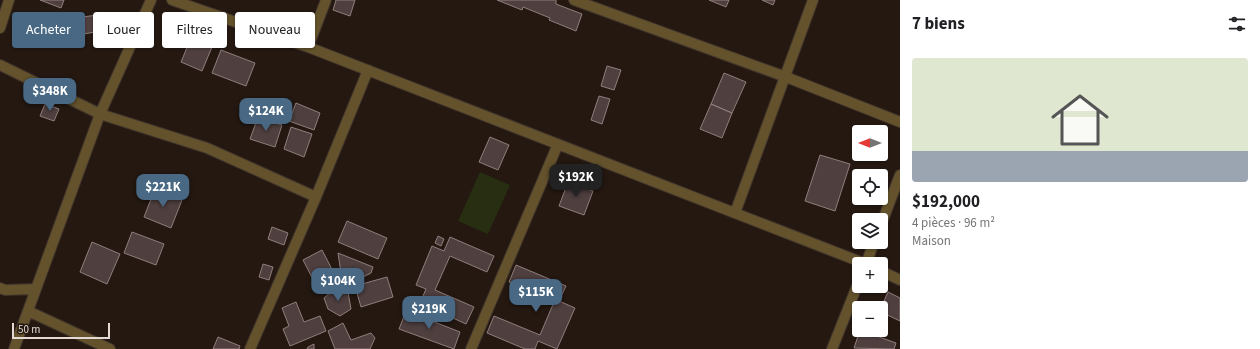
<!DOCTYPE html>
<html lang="fr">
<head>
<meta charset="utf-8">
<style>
  body { margin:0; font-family:"Source Sans 3",sans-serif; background:#f6f6f6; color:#202124; height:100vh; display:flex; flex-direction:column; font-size:15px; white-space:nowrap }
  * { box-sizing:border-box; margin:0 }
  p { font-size:13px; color:#757577 }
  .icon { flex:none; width:22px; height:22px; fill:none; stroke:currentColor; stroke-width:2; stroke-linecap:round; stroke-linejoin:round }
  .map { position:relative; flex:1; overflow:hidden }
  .sheet { display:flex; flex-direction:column; background:#fff; width:360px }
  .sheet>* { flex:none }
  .banner { position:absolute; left:12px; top:12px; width:380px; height:36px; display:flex; gap:8px }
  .needle { width:26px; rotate:270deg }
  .tools { position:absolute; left:852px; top:125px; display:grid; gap:8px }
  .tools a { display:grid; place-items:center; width:36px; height:36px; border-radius:4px; background:#fff; box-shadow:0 1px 3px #0004; font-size:20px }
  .scale { position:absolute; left:12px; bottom:10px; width:98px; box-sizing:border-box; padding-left:4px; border:2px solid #e3dad5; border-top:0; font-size:11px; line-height:14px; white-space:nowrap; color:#e3dad5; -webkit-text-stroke:3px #241811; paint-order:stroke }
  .price { position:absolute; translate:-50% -34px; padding:0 9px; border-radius:8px; background:#486883; color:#fff; font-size:13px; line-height:26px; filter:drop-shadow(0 1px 2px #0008) }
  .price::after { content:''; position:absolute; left:50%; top:24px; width:12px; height:9px; margin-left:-6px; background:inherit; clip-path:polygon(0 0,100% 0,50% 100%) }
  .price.current { background:#222; color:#fff }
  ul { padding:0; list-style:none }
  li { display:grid; align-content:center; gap:8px; height:212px; padding:0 12px }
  li span { display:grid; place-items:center; height:124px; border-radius:4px; color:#555 }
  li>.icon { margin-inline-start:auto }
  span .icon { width:72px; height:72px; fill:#fffc; stroke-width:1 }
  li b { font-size:17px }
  h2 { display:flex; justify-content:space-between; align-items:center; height:48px; padding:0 12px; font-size:17px }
  .pill { padding:0 14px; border-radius:4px; background:#fff; box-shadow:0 1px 3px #0004; font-size:14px; line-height:36px }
  .pill.current { background:#486883; color:#fff }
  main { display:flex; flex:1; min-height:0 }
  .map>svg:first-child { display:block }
  .green { fill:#272e11 }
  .building { fill:#4f3f3f; stroke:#907e7d }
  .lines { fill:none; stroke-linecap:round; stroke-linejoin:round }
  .minor-casing { stroke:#3f332c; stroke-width:12 }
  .minor { stroke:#63522b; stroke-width:10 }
</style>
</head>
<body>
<main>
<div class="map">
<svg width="900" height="349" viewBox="0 0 900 349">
  <rect width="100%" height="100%" fill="#241811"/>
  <path class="green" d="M 480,172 L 510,185 L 488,234 L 458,221 Z"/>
  <path class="building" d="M 40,0 L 64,0 L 61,8 Z
    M 336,0 L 355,0 L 350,16 L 333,10 Z
    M 497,0 L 556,0 L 556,4 L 582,14 L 576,31 L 549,20 L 550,18 L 523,7 L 522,10 Z
    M 709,0 L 729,0 L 726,7 Z
    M 762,0 L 775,0 L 773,5 Z
    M 106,14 L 108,30 L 77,35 L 74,18 Z
    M 191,38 L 212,47 L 202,71 L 181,62 Z
    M 221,50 L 255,63 L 246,86 L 212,73 Z
    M 607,66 L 621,70 L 614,90 L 601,86 Z
    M 724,73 L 746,82 L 732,113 L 711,104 Z
    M 599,96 L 610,99 L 602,124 L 591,120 Z
    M 296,103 L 320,113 L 314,130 L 289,121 Z
    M 45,104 L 59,109 L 54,121 L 40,116 Z
    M 711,104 L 732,113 L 722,138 L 700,129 Z
    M 258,117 L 282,125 L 275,147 L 250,139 Z
    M 291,127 L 312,134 L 304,157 L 284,149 Z
    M 490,137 L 509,145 L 498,170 L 479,162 Z
    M 820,155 L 850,164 L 835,211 L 805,201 Z
    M 568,182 L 593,191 L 584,215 L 559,206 Z
    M 155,189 L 182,200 L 171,228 L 144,217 Z
    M 347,221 L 387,238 L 378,259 L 338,242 Z
    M 272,227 L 288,233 L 284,245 L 268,239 Z
    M 132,232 L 164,244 L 156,265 L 124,253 Z
    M 438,236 L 444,239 L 441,246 L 435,243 Z
    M 450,237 L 494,256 L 487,272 L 450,256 L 435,290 L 474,307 L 466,324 L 420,303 L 426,289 L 416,285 L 432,246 L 444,251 Z
    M 92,242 L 120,254 L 107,284 L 80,272 Z
    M 322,250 L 337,279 L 318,289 L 303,260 Z
    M 338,253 L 373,267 L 371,273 L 349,284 L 342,280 Z
    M 263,264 L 273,267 L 269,280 L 259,277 Z
    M 516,265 L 566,286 L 559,301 L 575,308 L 557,349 L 538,341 L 535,349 L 525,349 L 487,333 L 494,316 L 540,335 L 554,302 L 509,282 Z
    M 387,277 L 393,297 L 361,307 L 355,286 Z
    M 337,287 L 348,292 L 351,309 L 340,316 L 328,309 L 324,298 Z
    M 888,292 L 900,298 L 900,321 L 881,312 L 881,308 Z
    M 296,302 L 304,322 L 320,316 L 326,331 L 290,346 L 283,329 L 289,326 L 282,308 Z
    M 406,311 L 460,332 L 454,349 L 399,329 Z
    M 343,323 L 351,340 L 371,333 L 375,338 L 370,349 L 335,349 L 328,331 Z
    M 860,330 L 896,343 L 894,349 L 854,348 Z
    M 218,337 L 240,346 L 239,349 L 213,349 Z
    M 314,344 L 314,349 L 307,349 L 308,347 Z"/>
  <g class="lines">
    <g class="minor-casing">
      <path id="minor" d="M 172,0 L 308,47 L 866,264
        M 574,0 L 786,77 L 900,122
        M 0,28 L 9,0
        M 308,47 L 326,0
        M 0,65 L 100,114 L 207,148 L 316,197
        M 735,213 L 813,0
        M 881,225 L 900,175
        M 866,264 L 874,242
        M 881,271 L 900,280
        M 0,288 L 5,290 L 36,289
        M 28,311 L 110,349
        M 14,349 L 100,114 L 151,0
        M 250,349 L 316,197 L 368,70
        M 471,349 L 558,144
        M 832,349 L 859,281"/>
    </g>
    <use href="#minor" class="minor"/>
  </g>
</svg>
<div class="tools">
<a><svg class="needle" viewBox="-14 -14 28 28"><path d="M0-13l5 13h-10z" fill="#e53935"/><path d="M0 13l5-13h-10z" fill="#757577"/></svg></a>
<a><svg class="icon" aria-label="locate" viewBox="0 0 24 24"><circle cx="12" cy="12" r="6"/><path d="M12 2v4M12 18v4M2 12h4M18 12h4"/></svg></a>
<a><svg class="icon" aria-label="layers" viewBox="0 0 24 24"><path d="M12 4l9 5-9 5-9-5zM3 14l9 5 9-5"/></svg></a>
<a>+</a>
<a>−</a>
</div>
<div class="scale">50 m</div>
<b class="price" style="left:50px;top:112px">$348K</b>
<b class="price" style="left:266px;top:132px">$124K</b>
<b class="price current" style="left:576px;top:198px">$192K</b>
<b class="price" style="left:163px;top:208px">$221K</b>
<b class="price" style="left:338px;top:302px">$104K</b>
<b class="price" style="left:536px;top:313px">$115K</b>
<b class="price" style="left:429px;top:330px">$219K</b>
<div class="banner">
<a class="pill current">Acheter</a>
<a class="pill">Louer</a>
<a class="pill">Filtres</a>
<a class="pill">Nouveau</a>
</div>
</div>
<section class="sheet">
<h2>7 biens<svg class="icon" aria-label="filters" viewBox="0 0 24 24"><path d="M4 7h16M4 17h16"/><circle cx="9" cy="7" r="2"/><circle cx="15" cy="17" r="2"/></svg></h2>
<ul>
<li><span style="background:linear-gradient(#dfe7d0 75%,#9aa5b1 0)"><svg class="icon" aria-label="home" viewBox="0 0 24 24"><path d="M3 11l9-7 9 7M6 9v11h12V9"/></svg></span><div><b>$192,000</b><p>4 pièces · 96 m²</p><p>Maison</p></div></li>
</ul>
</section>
</main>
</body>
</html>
